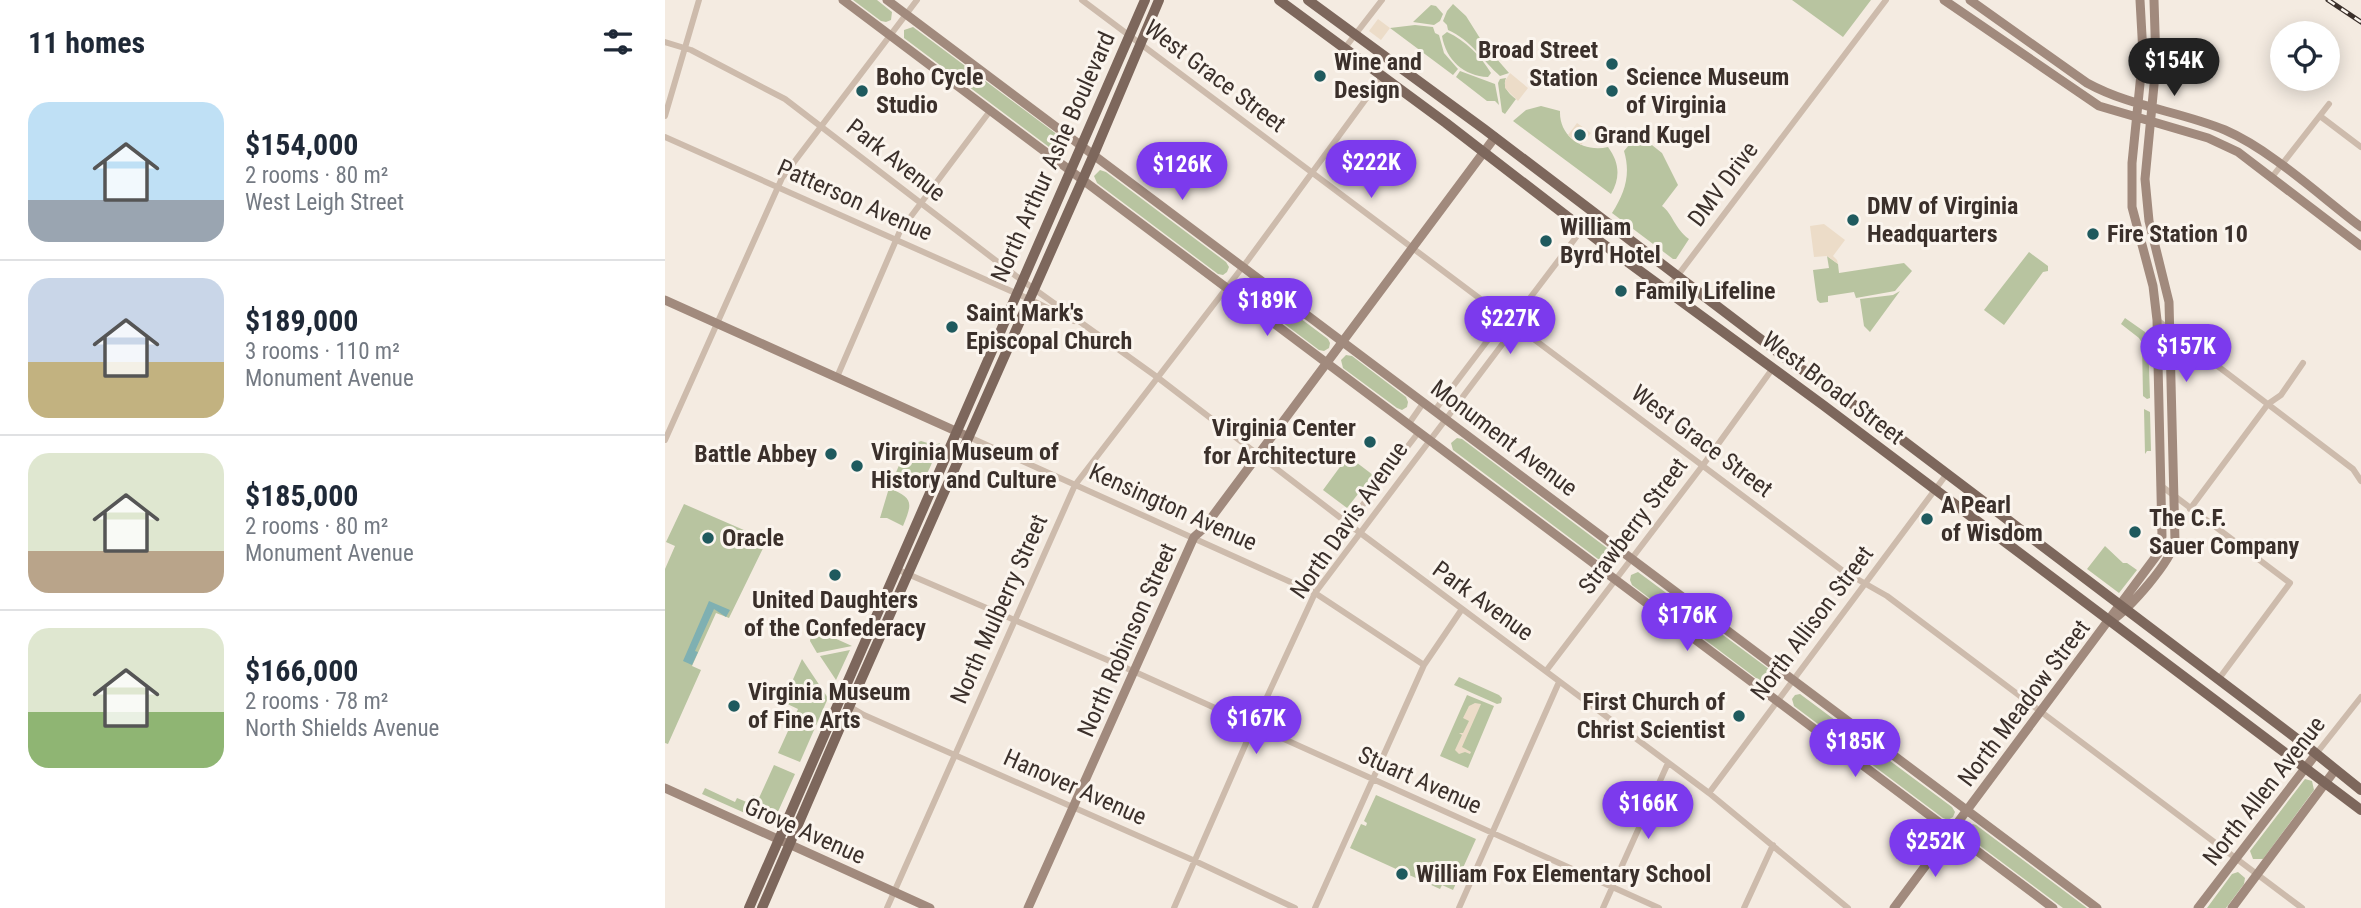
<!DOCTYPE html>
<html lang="en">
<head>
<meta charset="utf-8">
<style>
  body { margin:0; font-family:"Roboto Condensed",sans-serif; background:#f2f2f3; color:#1f2937; height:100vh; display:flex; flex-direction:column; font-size:26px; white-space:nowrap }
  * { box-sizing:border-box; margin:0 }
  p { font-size:23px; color:#747a83 }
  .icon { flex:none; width:38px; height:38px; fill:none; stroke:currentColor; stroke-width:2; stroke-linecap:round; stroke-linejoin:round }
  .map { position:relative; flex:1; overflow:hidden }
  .side { display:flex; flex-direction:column; background:#fff; width:665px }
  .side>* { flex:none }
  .buttons { position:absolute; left:1605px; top:21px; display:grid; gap:14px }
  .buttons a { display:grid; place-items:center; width:70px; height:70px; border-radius:50%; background:#fff; box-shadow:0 4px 18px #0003; font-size:35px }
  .price { position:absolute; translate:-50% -60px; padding:0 16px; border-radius:24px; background:#7c3aed; color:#fff; font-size:23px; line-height:46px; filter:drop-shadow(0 2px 4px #0008) }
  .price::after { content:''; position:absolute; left:50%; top:42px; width:21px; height:16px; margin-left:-10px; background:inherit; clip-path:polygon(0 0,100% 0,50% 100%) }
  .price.on { background:#222; color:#fff }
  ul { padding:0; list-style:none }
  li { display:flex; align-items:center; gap:21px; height:175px; padding:0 28px }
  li+li { border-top:2px solid #e0e1e3 }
  li span { display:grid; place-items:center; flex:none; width:196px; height:140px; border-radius:21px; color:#555 }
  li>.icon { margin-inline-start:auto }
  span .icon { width:84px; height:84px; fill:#fffc; stroke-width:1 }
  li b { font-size:30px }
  h2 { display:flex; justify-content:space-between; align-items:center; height:84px; padding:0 28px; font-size:30px }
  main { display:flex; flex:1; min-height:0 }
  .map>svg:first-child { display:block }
  .green { fill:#b8c4a0 }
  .plaza { fill:#ecdcc8 }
  .water { fill:#7fb0b2 }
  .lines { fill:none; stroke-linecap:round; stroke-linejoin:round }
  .street { stroke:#cdbbac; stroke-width:6 }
  .secondary { stroke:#a18a7d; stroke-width:9 }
  .primary { stroke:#7d675c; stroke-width:10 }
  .rail-casing { stroke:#3b302b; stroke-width:5 }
  .rail { stroke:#fbf5ee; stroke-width:2.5; stroke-dasharray:8; stroke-linecap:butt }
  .poi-dot { fill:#1f5a5e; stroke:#fbf5ee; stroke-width:2.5 }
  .labels { text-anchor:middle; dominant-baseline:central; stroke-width:6; stroke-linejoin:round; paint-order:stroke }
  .poi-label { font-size:24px; font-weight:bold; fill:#3b302b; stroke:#fbf5ee; text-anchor:start }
  .street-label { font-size:24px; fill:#3b302b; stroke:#fbf5ee }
</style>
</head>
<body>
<main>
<section class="side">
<h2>11 homes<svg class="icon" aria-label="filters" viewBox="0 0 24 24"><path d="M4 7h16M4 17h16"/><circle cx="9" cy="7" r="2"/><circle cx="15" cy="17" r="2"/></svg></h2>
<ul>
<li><span style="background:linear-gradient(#bfe0f5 70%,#9aa5b1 0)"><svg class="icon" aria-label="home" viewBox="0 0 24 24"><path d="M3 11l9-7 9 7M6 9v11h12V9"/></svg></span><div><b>$154,000</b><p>2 rooms · 80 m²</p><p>West Leigh Street</p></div></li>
<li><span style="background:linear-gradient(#c9d6e8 60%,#c2b280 0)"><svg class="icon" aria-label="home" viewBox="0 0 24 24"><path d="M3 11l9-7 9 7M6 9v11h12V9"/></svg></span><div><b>$189,000</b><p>3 rooms · 110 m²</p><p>Monument Avenue</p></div></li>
<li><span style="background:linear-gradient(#dfe7d0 70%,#b9a48a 0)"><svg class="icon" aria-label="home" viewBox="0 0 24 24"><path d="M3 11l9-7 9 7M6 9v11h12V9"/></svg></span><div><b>$185,000</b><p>2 rooms · 80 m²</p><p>Monument Avenue</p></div></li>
<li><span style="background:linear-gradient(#dfe7d0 60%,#8fb573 0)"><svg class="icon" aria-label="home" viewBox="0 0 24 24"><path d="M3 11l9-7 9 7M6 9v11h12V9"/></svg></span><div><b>$166,000</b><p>2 rooms · 78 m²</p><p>North Shields Avenue</p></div></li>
</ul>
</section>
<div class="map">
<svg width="1696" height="908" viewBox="0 0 1696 908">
  <rect width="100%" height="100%" fill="#f4ebe1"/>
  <path class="green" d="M 188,0 L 212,0 L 227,12 L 226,20 L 221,22 L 216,21 Z
    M 1127,0 L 1206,0 L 1178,37 Z
    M 788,4 L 801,16 L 818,43 L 844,73 L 835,76 C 818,61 806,40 783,30 L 782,25 L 778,21 L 782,11 Z
    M 766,5 L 771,6 L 778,14 L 775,21 L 769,25 L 748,22 Z
    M 750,25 L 768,27 L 770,33 L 774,35 L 779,53 L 793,69 L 788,75 L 725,28 Z
    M 248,27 L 401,141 L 402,151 L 392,153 L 239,38 L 239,30 Z
    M 782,32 C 801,41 815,55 826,73 L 823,77 C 799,76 781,60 777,36 Z
    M 795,71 L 830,84 L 834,105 L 830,101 L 822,101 L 791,77 Z
    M 841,78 C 837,87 844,94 851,99 L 840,114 L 837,112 L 833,83 L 835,79 Z
    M 876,106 L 895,111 C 894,137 919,153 943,147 C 954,162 956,177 946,194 L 848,121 L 861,110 Z
    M 973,134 L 997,153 L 1013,185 L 997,206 C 1008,214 1009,228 1024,239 L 1011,259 L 1008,259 L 947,213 C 960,193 966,174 959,151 Z
    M 435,170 L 441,172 L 561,262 L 564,267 L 562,272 L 558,275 L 553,274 L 432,183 L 429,176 Z
    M 1364,252 L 1383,266 L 1383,271 L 1378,272 L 1339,325 L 1319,310 Z
    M 1162,256 L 1173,264 L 1174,273 L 1239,263 L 1247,271 L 1230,291 L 1191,298 L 1189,292 L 1163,296 L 1163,302 L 1155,303 L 1152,300 L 1148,270 L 1164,268 Z
    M 577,280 L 584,280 L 663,339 L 665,343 L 664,348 L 659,351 L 654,350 L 576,291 L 574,286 Z
    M 1235,291 L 1205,332 L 1199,326 L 1195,299 L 1228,295 Z
    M 1460,318 L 1480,332 L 1483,338 L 1485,398 L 1482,399 L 1478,396 L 1477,343 L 1474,338 L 1456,324 Z
    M 681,355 L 687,356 L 741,397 L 743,402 L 742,407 L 737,410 L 732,408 L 678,368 L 676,360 Z
    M 1479,409 L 1485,412 L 1486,451 L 1482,451 L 1480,454 Z
    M 792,438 L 797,439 L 950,554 L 952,558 L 951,564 L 946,566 L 941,565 L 788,450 L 786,443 Z
    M 256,441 L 269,445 L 275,443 C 262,471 263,493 229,477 L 242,447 Z
    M 683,456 L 708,475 L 682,508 L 658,490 Z
    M 224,488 C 248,498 248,502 238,526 L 222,518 L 215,518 Z
    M 19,504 L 102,540 L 64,618 L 51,613 L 27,666 L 36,670 L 3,744 L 0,743 L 0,569 L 10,546 L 1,542 Z
    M 1440,546 L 1458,563 L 1462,563 L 1472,570 L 1454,593 L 1422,569 Z
    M 973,572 L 1112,675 L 1114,680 L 1113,685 L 1108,688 L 1103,687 L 967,585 L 965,580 L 966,575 Z
    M 147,628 L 187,646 L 152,653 L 145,641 Z
    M 185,650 L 171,680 L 155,656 Z
    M 137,659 L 163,698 L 135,762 L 113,753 L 133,709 L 118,702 Z
    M 794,677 L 834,695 L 837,698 L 836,703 L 832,704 L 789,685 Z
    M 1135,694 L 1287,807 L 1290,812 L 1288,817 L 1283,820 L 1278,818 L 1129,706 L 1127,699 L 1130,695 Z
    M 802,695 L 829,706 L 803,768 L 775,756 Z
    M 109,765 L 130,774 L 107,825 L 37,794 L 40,788 L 70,802 L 72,798 L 84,803 L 88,795 L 94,798 Z
    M 1640,779 L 1647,781 L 1649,790 L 1598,859 L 1588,859 L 1585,851 Z
    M 711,795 L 811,839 L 788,890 L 777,885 L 775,889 L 685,848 L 696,824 L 701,826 L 702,823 L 699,821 Z
    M 1308,824 L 1311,825 L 1422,908 L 1398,908 L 1302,836 L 1301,827 Z
    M 1573,872 L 1580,878 L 1579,884 L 1561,908 L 1542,908 L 1567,874 Z"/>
  <path class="plaza" d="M 713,19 L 725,28 L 716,40 L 704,31 Z
    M 845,73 L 863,88 L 853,101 L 840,88 L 840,81 Z
    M 912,123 L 926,133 L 916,145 L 903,135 Z
    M 1159,224 L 1180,240 L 1168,256 L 1172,260 L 1173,264 L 1162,256 L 1149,257 L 1145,226 Z
    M 810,703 L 816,704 L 797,747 L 806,752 L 805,754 L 800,752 L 794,754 L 790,750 L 797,735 L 794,733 L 798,733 L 804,721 L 798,718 L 804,706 Z"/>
  <path class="water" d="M 44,601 L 65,610 L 61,617 L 49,609 L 30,651 L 33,652 L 27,665 L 18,661 Z"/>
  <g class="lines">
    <path class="street" d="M 417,0 L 1178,571 L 1222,596 L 1637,908
      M 0,42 L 26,50 L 120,99 L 351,276 L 492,377 L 694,532 L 1044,793 L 1183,908
      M 679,49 L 717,0
      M 0,116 L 34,0
      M 1655,116 L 1696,147
      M 0,137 L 364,299 L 409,321
      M 1607,177 L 1664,104
      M 1001,291 L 1221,0
      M 1492,320 L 1688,469 L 1696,481
      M 172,377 L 235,231 L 325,111
      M 770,410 L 832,328 L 846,323
      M 743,425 L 759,402
      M 304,437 L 650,593 L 759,665
      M 0,440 L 117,178 L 252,0
      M 1495,485 L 1625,583 L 1553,680
      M 1525,509 L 1603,404 L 1616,395 L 1638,363
      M 683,524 L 753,433
      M 231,569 L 468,671 L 994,908
      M 881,671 L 1038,465 L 1108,368
      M 182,705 L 199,715 L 530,861 L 630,908
      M 1651,754 L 1696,697
      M 1044,793 L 1281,475
      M 222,908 L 410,485 L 583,260 L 717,77
      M 509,908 L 589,725 L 650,593 L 842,338 L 846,323 L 912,236 L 932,215
      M 650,908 L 759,665 L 797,609
      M 794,908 L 894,682
      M 938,908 L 1003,763
      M 1079,908 L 1108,845"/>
    <path class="secondary" d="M 178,0 L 1388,908
      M 222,0 L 1432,908
      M 1279,0 L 1434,106 L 1543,138 L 1573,152 L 1696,246
      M 1305,0 L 1422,83 C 1466,107 1514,111 1560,130 C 1606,150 1655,196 1696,227
      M 0,300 L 304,437
      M 1446,621 C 1465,608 1506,562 1510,541 L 1504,302 L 1484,221 L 1480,179 L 1491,64 L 1489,0
      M 0,788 L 265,908
      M 363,908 L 529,537 L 538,529 L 830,137
      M 1229,908 L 1495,551 L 1497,536 L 1492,320 L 1488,286 L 1467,207 L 1467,163 L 1478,54 L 1475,0
      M 1533,908 L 1651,754
      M 1567,908 L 1670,770"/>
    <path class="primary" d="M 614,0 L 781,123 L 934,241 L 1158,405 L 1696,810
      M 643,0 L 819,129 L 1123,360 L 1211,420 L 1644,748 L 1696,790
      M 84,908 L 480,0
      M 97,908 L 180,716 L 429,154 L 494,0"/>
    <g class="rail-casing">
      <path id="rail" d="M 1663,0 L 1696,22"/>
    </g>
    <use href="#rail" class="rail"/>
  </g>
  <g class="poi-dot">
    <circle cx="947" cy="64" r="7"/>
    <circle cx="655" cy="76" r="7"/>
    <circle cx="197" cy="91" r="7"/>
    <circle cx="947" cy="91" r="7"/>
    <circle cx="915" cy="135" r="7"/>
    <circle cx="1188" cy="220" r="7"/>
    <circle cx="1428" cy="234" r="7"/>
    <circle cx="881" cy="241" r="7"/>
    <circle cx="956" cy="291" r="7"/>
    <circle cx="287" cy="327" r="7"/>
    <circle cx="705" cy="442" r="7"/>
    <circle cx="166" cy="454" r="7"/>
    <circle cx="192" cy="466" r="7"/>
    <circle cx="1262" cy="519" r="7"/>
    <circle cx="1470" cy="532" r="7"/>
    <circle cx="43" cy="538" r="7"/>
    <circle cx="170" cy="575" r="7"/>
    <circle cx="69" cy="706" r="7"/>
    <circle cx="1074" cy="716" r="7"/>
    <circle cx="737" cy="874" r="7"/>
  </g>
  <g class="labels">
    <g class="poi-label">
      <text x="933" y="50" text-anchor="end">Broad Street<tspan x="933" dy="28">Station</tspan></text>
      <text x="669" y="62">Wine and<tspan x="669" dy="28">Design</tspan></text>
      <text x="211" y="77">Boho Cycle<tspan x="211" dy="28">Studio</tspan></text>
      <text x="961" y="77">Science Museum<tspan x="961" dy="28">of Virginia</tspan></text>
      <text x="929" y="135">Grand Kugel</text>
      <text x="1202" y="206">DMV of Virginia<tspan x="1202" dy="28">Headquarters</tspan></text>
      <text x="895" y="227">William<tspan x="895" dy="28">Byrd Hotel</tspan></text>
      <text x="1442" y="234">Fire Station 10</text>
      <text x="970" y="291">Family Lifeline</text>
      <text x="301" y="313">Saint Mark's<tspan x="301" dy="28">Episcopal Church</tspan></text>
      <text x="691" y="428" text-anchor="end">Virginia Center<tspan x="691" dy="28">for Architecture</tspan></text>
      <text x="206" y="452">Virginia Museum of<tspan x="206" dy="28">History and Culture</tspan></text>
      <text x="152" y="454" text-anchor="end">Battle Abbey</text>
      <text x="1276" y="505">A Pearl<tspan x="1276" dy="28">of Wisdom</tspan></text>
      <text x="1484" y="518">The C.F.<tspan x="1484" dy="28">Sauer Company</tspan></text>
      <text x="57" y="538">Oracle</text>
      <text x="170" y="600" text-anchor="middle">United Daughters<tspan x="170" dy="28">of the Confederacy</tspan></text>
      <text x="83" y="692">Virginia Museum<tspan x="83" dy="28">of Fine Arts</tspan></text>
      <text x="1060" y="702" text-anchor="end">First Church of<tspan x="1060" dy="28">Christ Scientist</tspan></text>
      <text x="751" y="874">William Fox Elementary School</text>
    </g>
    <g class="street-label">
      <text transform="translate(550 76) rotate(37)">West Grace Street</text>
      <text transform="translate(388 157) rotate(-66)">North Arthur Ashe Boulevard</text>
      <text transform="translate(231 160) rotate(38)">Park Avenue</text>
      <text transform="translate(1058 184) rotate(-53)">DMV Drive</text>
      <text transform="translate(190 200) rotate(24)">Patterson Avenue</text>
      <text transform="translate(1168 388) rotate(37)">West Broad Street</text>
      <text transform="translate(839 438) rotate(37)">Monument Avenue</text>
      <text transform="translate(1037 441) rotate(37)">West Grace Street</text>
      <text transform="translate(508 507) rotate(24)">Kensington Avenue</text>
      <text transform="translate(684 520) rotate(-55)">North Davis Avenue</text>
      <text transform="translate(968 526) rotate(-53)">Strawberry Street</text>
      <text transform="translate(818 601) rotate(36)">Park Avenue</text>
      <text transform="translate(334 609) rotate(-66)">North Mulberry Street</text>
      <text transform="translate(1147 623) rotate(-53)">North Allison Street</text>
      <text transform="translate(462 640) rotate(-66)">North Robinson Street</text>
      <text transform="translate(1359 703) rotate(-53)">North Meadow Street</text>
      <text transform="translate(755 780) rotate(24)">Stuart Avenue</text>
      <text transform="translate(410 787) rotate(24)">Hanover Avenue</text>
      <text transform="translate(1599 791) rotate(-52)">North Allen Avenue</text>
      <text transform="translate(140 831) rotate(24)">Grove Avenue</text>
    </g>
  </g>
</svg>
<div class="buttons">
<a><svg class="icon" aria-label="locate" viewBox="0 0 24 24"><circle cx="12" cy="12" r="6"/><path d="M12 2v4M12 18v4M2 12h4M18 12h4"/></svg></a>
</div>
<b class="price on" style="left:1509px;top:98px">$154K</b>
<b class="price" style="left:706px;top:200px">$222K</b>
<b class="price" style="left:517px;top:202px">$126K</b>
<b class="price" style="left:602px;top:338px">$189K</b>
<b class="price" style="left:845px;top:356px">$227K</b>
<b class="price" style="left:1521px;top:384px">$157K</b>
<b class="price" style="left:1022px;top:653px">$176K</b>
<b class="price" style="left:591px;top:756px">$167K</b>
<b class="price" style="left:1190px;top:779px">$185K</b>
<b class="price" style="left:983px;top:841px">$166K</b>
<b class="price" style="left:1270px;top:879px">$252K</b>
</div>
</main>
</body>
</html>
